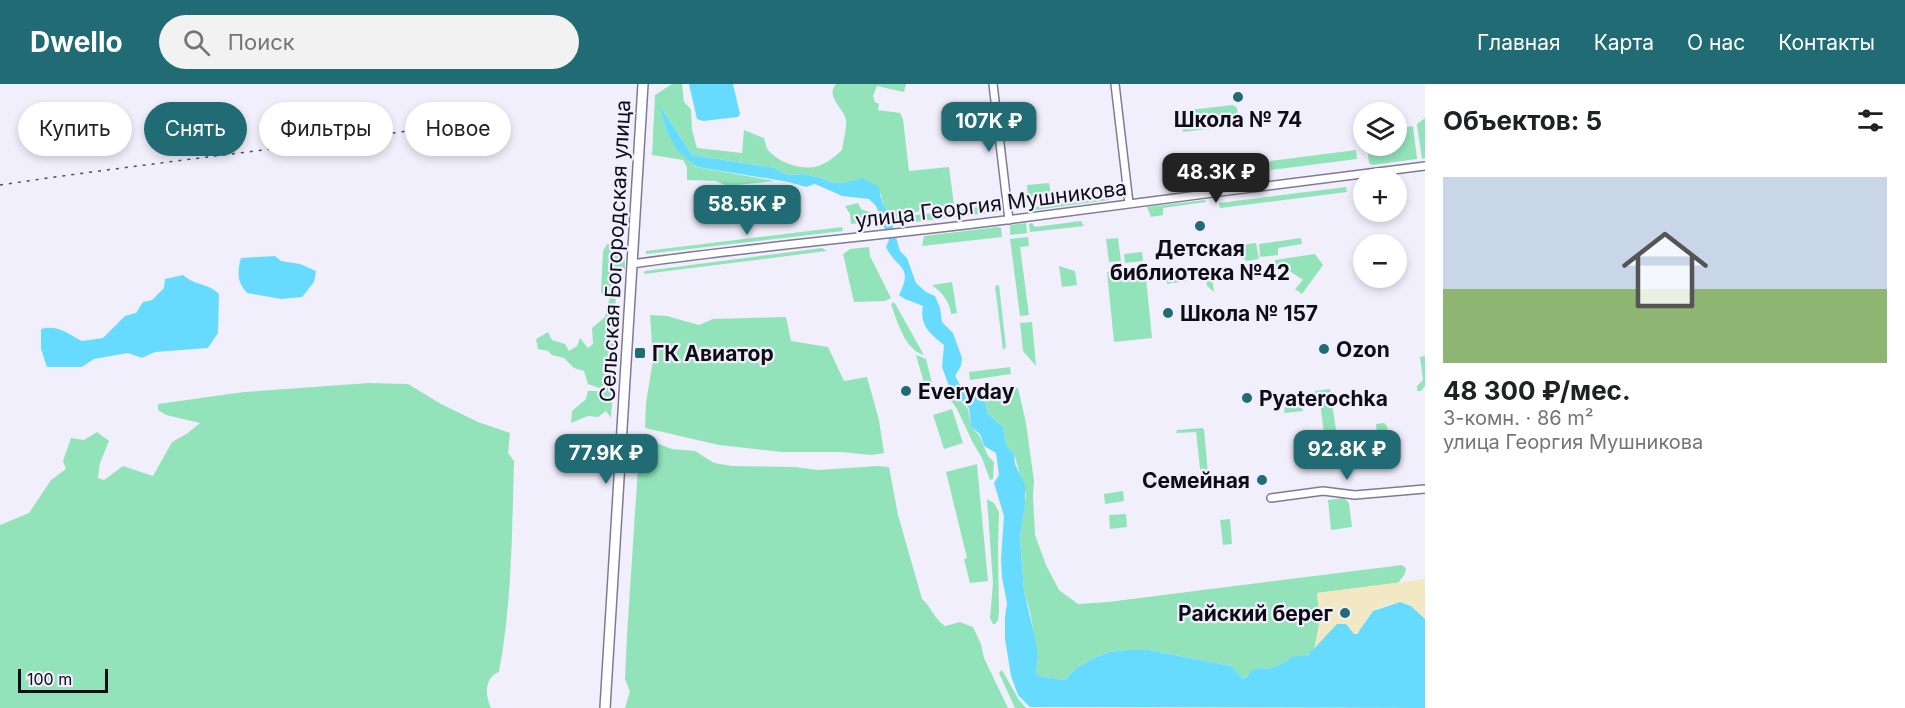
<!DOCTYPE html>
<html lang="ru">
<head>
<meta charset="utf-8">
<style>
  body { margin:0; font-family:Inter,sans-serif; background:#f2f2f2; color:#202124; height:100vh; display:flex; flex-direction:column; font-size:22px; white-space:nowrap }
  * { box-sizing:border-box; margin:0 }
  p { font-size:20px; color:#757577 }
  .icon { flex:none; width:33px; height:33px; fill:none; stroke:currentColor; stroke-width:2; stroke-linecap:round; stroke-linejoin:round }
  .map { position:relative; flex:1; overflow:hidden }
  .side { display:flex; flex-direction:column; background:#fff; width:480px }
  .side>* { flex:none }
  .hud { position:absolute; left:18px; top:18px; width:570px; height:54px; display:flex; gap:12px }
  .buttons { position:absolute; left:1353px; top:18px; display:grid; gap:12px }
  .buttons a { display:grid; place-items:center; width:54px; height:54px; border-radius:50%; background:#fff; box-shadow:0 3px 9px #0003; font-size:30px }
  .scale { position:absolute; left:18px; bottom:15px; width:90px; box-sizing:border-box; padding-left:6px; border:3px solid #0e0c16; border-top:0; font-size:16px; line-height:21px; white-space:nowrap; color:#0e0c16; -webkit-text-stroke:4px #f2effc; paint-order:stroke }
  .price { position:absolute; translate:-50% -51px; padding:0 14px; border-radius:12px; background:#216b74; color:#fff; font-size:20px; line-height:39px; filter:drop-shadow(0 2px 3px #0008) }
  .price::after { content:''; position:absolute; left:50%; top:36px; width:18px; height:14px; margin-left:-9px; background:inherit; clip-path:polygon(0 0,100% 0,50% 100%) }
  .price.on { background:#222; color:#fff }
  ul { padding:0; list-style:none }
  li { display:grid; align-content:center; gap:12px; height:318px; padding:0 18px }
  li span { display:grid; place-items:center; height:186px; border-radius:0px; color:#555 }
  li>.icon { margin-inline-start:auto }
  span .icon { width:108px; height:108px; fill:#fffc; stroke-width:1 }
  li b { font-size:26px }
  h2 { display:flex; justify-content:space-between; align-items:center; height:72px; padding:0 18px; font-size:26px }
  .tag { padding:0 21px; border-radius:27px; background:#fff; box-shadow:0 3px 9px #0003; font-size:21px; line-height:54px }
  .tag.on { background:#216b74; color:#fff }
  header { display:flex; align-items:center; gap:36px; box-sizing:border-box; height:84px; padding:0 30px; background:#216b74; color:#fff }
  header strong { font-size:28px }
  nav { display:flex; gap:33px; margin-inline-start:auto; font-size:21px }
  .search { width:420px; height:54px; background:#f2f2f2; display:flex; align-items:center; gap:15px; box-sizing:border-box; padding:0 21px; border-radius:33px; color:#757577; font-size:22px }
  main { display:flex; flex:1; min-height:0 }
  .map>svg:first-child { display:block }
  .green { fill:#92e3ba }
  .sand { fill:#f2e8c3 }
  .water { fill:#66dbfd }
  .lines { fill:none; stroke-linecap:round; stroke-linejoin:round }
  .minor-casing { stroke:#807996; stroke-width:10 }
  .secondary-casing { stroke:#807996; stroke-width:12 }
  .minor { stroke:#fff; stroke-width:7 }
  .secondary { stroke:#fff; stroke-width:9 }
  .rail { stroke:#4e4c56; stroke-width:1.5; stroke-dasharray:3 6; stroke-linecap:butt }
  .poi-dot { fill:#216b74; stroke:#f2effc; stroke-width:2 }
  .labels { text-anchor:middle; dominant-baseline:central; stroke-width:4.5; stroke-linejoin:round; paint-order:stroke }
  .poi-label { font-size:21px; font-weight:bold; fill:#0e0c16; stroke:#f2effc; text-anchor:start }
  .street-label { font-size:21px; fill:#0e0c16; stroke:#f2effc }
</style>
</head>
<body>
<header>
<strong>Dwello</strong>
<div class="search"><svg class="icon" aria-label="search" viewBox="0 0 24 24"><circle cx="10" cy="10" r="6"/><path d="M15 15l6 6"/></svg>Поиск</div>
<nav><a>Главная</a><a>Карта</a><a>О нас</a><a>Контакты</a></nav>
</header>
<main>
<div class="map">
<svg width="1425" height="624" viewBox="0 0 1425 624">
  <rect width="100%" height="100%" fill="#f2effc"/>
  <path class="green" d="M 672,0 L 682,0 L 684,18 L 691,25 L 692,46 L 697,64 L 742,69 L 744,46 L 764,54 C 765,58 766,64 769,67 C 779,79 803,87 818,82 C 827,79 835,73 842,66 C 843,57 847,45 846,36 C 843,23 825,13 836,0 L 906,0 L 904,8 L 877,2 L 873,12 L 875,18 L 879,20 L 878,26 L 900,29 L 903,35 L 909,87 L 949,83 L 954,121 L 923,125 L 904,134 L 851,140 L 850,130 L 845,122 L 858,119 L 861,125 L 880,132 L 886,126 L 883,121 L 881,110 L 849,98 L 833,99 L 821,94 L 804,90 L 787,91 L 775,84 L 692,71 L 661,23 L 667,48 L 696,83 L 775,97 L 727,102 L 716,97 L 687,96 L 687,83 L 683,76 L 652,71 L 655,11 Z
    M 1233,21 L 1237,24 L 1239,41 L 1183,48 L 1181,27 Z
    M 1425,34 L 1425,74 L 1422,75 L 1417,40 Z
    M 1413,42 L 1417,75 L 1372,81 L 1369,79 L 1367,63 L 1396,62 L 1397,45 Z
    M 1356,66 L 1357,75 L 1271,86 L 1270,77 Z
    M 1245,80 L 1246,89 L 1168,98 L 1167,89 Z
    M 1049,99 L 1051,111 L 1028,113 L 1027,101 Z
    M 1346,103 L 1347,108 L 1220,124 L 1219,119 Z
    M 1109,114 L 1109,116 L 1034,126 L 1035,123 Z
    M 1205,116 L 1206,118 L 1163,124 L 1163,131 L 1151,133 L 1147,123 Z
    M 1004,120 L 1004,125 L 996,128 L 907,139 L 916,131 Z
    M 1081,137 L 1084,142 L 1030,148 L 1029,140 L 1032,139 L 1035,143 Z
    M 1026,139 L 1027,149 L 1010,151 L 1010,141 Z
    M 842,143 L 843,147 L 646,170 L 646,167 Z
    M 998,143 L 1001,144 L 1002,153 L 922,162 L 924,152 Z
    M 1028,153 L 1029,162 L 1020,163 L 1029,231 L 1020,232 L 1010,155 Z
    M 1118,154 L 1121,177 L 1109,178 L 1106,155 Z
    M 1301,154 L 1302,160 L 1278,164 L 1278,171 L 1260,173 L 1259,160 Z
    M 1256,159 L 1259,175 L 1247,177 L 1231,165 L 1232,162 Z
    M 607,160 C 621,162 626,172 625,185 C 610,192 615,203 604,212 L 601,208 L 603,167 Z
    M 869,163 L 870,172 L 891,214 L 885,217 L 854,218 L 843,170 L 850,165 Z
    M 822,164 L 827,167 L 644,190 L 645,187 Z
    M 1142,168 L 1143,177 L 1125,179 L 1124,170 Z
    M 1315,170 L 1323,181 L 1302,210 L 1295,205 L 1303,196 L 1291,188 L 1277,185 L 1274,181 L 1275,176 Z
    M 1059,182 L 1075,187 L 1077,201 L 1062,203 Z
    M 1184,182 L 1185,190 L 1172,185 L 1178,190 L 1186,192 L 1187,197 L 1167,200 L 1165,184 Z
    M 1214,183 L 1214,192 L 1212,193 L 1214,208 L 1207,202 L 1205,186 L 1206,184 Z
    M 1145,184 L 1152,254 L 1114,258 L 1107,188 Z
    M 952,198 L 957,229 L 951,230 C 949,216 943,210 932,201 Z
    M 999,201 L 1006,263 L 1003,266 L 995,202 Z
    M 610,212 L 616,212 L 614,235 L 617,240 L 611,284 L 613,306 L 611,334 L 606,327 L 598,333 L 588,332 L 571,339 L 572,327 L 586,315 L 588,307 L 599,307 L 599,304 L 588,300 L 584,287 L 574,284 L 564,274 L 552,271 L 548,267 L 538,265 L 536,255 L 548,248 L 552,256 L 565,260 L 569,267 L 577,262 L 580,254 L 588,264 L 593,260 L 592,244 L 605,233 Z
    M 894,218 L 897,223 L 924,271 C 905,266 897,237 891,220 Z
    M 650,231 L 667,232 L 699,241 L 713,235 L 786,233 L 791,257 L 828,263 L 844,297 L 867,293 L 879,336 L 884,369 L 871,371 L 841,368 L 782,368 L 719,361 L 645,344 L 646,319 L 653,276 Z
    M 1032,238 L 1036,282 L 1023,267 L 1020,239 Z
    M 916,271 L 926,275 L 932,299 L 924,299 Z
    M 1425,272 L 1425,302 L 1421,307 L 1417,307 L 1417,302 L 1423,296 L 1420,273 Z
    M 1010,283 L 1011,290 L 970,296 L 969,288 Z
    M 369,299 L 408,300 L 441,320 L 478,338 L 510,349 L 508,369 L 514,377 C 512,447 512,519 499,588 C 484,594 485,611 491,624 L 0,624 L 0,441 L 29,429 L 51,396 L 66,385 L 63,377 L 71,354 L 84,356 L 97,348 L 109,357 L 100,379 L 98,394 L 104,396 L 123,382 L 153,392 L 172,358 L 188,349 L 200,339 L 166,331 L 158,326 L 158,320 L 244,308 Z
    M 948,302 L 968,325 L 971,343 L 979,351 L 988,372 L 994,378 L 993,395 L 990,396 L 982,374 L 973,359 L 957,325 L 941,303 Z
    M 983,304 L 990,307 L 1018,304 L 1026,339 L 1034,397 L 1033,411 L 1035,451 L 1046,481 L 1059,506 L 1078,520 L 1108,518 L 1402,481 L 1406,484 L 1405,490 L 1398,499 L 1317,509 L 1320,536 L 1314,567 L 1301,574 L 1291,573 L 1286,578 L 1269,585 L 1260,584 L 1243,595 L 1231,582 L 1149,566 L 1127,566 L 1109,568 L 1094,574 L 1075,585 L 1065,596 L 1039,592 L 1036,588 L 1038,573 L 1030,528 L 1024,507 L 1020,454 L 1026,411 L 1014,370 L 1006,361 L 1003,343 L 988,330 L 985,319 L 978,312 Z
    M 1330,305 L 1339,367 L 1351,367 L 1354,382 L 1351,383 L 1349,370 L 1329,372 L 1327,371 L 1320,319 L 1317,317 L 1315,307 Z
    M 1300,317 L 1303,327 L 1284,329 L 1285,318 Z
    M 952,325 L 963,359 L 944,365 L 933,331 Z
    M 1384,339 L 1387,342 L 1389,358 L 1385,358 L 1384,350 L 1377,351 L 1376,340 Z
    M 1202,344 L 1204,345 L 1208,389 L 1200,385 L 1196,348 L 1176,349 L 1177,346 Z
    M 659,360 L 672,365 L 695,367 L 714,379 L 732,382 L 795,383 L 818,386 L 878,382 L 889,383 L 898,431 L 922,515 C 933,525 932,532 945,542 L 960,538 L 973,543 L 981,560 L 984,574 L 1008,624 L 625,624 L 630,607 L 625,595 L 627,552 L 639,367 L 650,361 Z
    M 977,380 L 988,497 L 970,499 L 964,475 L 967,474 L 946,388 Z
    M 1182,391 L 1186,393 L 1187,399 L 1159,403 L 1158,395 Z
    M 1123,407 L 1124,417 L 1105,420 L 1104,410 Z
    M 1344,414 L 1349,419 L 1352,443 L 1331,446 L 1328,416 Z
    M 987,415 L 994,419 L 999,428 L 998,466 L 999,527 L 998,536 L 995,540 L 993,540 L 990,534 L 993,499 Z
    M 1126,430 L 1127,443 L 1110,445 L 1109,431 Z
    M 1230,435 L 1232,460 L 1223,461 L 1220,436 Z
    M 1002,586 L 1019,616 L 1026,624 L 1015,624 L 999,589 Z"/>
  <path class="sand" d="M 1425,495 L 1425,535 C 1419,532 1417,526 1411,522 C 1402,515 1382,521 1374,527 C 1366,533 1363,543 1357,550 L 1354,551 L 1349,543 L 1314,567 L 1320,536 L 1317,509 Z"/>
  <path class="water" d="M 689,0 L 733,0 L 740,30 L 738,33 L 703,37 L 697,35 Z
    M 659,20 L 692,71 L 775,84 L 787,91 L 804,90 L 821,94 L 833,99 L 849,98 L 862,94 L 878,102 L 883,121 L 889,129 L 900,167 L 907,174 L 916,199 L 926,208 L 935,212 L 940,224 L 942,238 L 953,249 L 962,274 L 961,282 L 955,292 L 960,301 L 978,312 L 985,319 L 988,330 L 1003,343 L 1006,361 L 1014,370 L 1015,380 L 1025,401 L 1025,420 L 1020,454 L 1024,507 L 1036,558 L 1038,573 L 1036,588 L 1039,592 L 1065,596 L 1075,585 L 1094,574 L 1109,568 L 1127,566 L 1149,566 L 1231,582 L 1243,595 L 1248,592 L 1252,586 L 1260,584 L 1269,585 L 1286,578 L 1291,573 L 1308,571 L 1337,540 L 1346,540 L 1354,550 L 1357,550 L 1373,527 L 1400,518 L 1411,522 L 1425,535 L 1425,624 L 1030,623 L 1018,611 L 1011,592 L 1005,555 L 1005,533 L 1007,519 L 1002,493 L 1001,475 L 1004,432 L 994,399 L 999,391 L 996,369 L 984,362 L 980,350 L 971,343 L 969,324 L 949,302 L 942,283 L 944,261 C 930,250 919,241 923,222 L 905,215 L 899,211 C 914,181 897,186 886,163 L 889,156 L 876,122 L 869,115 L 842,112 L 815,100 L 806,103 L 789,98 L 697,83 L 678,67 L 667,48 Z
    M 275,172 L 281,177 L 300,180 L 316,187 L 314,198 L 302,213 L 281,215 L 247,209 C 237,198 237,188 241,174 Z
    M 183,191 C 197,203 207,198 219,210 L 218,249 L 208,264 L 155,268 L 142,274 L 128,269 L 94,275 L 82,283 L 47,283 L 41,265 L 41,245 C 58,240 68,250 82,257 L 103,254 L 125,232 L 136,229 L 143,218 L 152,216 L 164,204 L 165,195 Z"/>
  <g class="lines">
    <g class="minor-casing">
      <path id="minor" d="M 993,0 L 1009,136
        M 1115,0 L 1129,119
        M 632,180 C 757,162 882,152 1006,136 C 1146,118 1285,99 1425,82
        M 1271,414 L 1323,407 L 1355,411 L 1425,405"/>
    </g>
    <g class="secondary-casing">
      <path id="secondary" d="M 605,624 L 643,0"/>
    </g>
    <use href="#minor" class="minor"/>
    <use href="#secondary" class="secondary"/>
    <path class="rail" d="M 0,101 C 154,78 309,62 463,39"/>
  </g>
  <g class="poi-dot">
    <circle cx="1238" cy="13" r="6"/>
    <circle cx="1200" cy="142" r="6"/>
    <circle cx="1168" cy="229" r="6"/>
    <circle cx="1324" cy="265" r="6"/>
    <rect x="634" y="263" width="12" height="12" rx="3"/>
    <circle cx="906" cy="307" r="6"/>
    <circle cx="1247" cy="314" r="6"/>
    <circle cx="1262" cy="396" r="6"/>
    <circle cx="1345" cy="529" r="6"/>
  </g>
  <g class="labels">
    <g class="poi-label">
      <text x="1238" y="35" text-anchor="middle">Школа № 74</text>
      <text x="1200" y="164" text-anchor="middle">Детская<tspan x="1200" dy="24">библиотека №42</tspan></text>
      <text x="1180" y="229">Школа № 157</text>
      <text x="1336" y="265">Ozon</text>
      <text x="652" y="269">ГК Авиатор</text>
      <text x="918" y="307">Everyday</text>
      <text x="1259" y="314">Pyaterochka</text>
      <text x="1250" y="396" text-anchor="end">Семейная</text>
      <text x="1333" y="529" text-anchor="end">Райский берег</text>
    </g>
    <g class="street-label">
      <text transform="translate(991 120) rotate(-7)">улица Георгия Мушникова</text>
      <text transform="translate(615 167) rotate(-87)">Сельская Богородская улица</text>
    </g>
  </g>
</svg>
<div class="buttons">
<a><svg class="icon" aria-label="layers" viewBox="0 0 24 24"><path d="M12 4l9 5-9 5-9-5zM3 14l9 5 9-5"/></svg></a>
<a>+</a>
<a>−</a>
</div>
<div class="scale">100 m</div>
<b class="price" style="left:989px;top:69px">107K ₽</b>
<b class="price on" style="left:1216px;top:120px">48.3K ₽</b>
<b class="price" style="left:747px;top:152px">58.5K ₽</b>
<b class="price" style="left:1347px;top:397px">92.8K ₽</b>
<b class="price" style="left:606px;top:401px">77.9K ₽</b>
<div class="hud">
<a class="tag">Купить</a>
<a class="tag on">Снять</a>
<a class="tag">Фильтры</a>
<a class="tag">Новое</a>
</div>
</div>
<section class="side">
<h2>Объектов: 5<svg class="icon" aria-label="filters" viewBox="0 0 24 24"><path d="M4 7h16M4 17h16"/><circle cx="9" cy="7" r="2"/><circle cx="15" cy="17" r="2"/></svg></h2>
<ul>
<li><span style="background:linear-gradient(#c9d6e8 60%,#8fb573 0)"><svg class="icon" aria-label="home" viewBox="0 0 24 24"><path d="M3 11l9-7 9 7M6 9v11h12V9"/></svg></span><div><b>48 300 ₽/мес.</b><p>3-комн. · 86 m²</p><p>улица Георгия Мушникова</p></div></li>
</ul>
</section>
</main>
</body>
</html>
